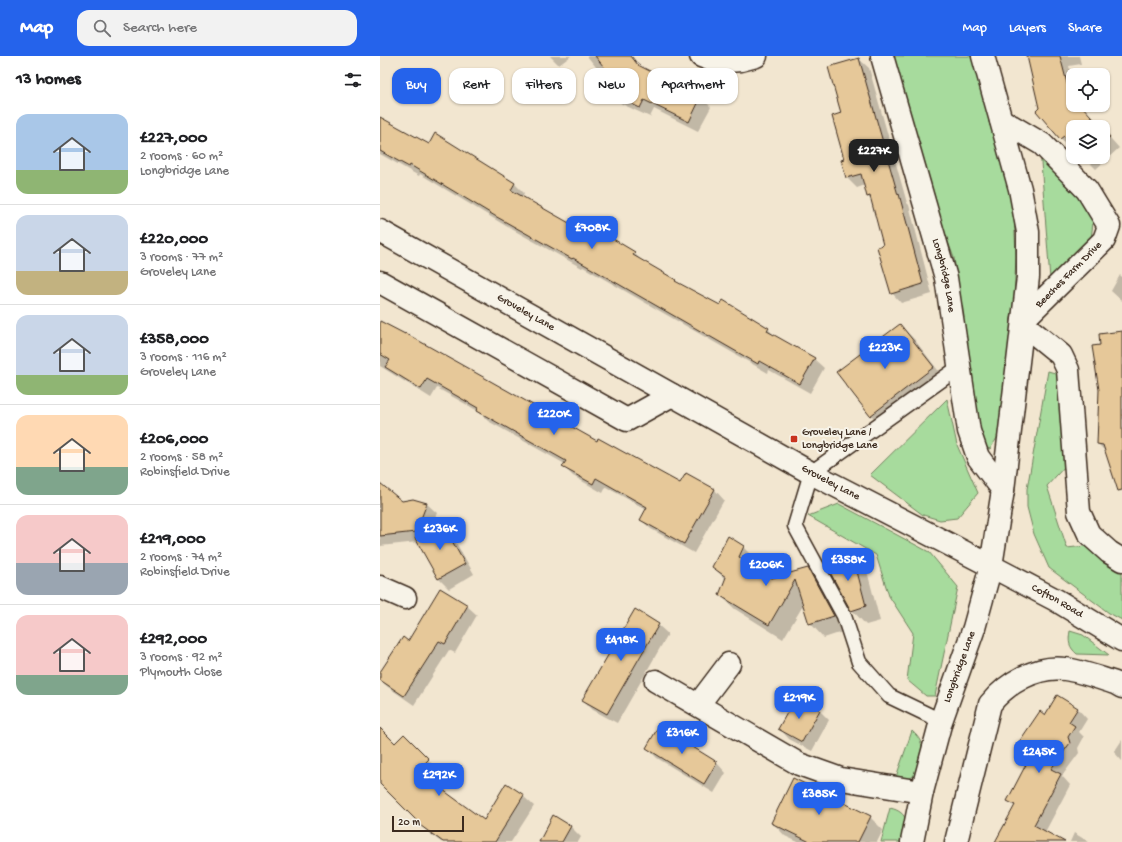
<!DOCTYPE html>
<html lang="en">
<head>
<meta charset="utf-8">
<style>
  body { margin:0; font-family:"Gochi Hand",sans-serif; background:#f2f2f2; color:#202124; height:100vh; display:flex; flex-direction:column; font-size:15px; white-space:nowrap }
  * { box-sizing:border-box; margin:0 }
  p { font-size:13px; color:#757577 }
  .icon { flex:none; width:22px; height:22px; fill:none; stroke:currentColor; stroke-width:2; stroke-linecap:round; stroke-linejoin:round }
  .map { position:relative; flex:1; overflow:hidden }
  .drawer { display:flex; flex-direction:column; background:#fff; width:380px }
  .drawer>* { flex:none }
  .hud { position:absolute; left:12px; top:12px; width:380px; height:36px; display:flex; gap:8px }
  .controls { position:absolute; left:686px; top:12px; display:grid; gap:8px }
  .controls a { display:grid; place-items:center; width:44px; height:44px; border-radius:8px; background:#fff; box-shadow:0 1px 3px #0004; font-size:20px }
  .scale { position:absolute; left:12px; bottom:10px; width:72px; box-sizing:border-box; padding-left:4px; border:2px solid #3b2a1e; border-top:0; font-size:11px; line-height:14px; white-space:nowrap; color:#3b2a1e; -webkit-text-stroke:3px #f7f3e8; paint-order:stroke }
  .price { position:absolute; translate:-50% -34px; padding:0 9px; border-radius:8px; background:#2563eb; color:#fff; font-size:13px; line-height:26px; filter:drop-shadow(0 1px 2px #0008) }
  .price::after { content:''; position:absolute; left:50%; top:24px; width:12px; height:9px; margin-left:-6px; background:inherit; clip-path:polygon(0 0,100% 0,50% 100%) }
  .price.active { background:#222; color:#fff }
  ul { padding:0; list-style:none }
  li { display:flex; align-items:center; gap:12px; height:100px; padding:0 16px }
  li+li { border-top:1px solid #e0e0e0 }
  li span { display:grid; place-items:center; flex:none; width:112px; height:80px; border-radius:12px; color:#555 }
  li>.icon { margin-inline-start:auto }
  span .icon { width:48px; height:48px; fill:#fffc; stroke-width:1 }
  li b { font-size:17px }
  h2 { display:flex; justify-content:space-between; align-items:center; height:48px; padding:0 16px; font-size:17px }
  .tag { padding:0 14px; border-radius:12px; background:#fff; box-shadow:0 1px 3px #0004; font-size:14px; line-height:36px }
  .tag.active { background:#2563eb; color:#fff }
  header { display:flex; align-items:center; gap:24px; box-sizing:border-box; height:56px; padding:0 20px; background:#2563eb; color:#fff }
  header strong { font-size:19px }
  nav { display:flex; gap:22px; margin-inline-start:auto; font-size:14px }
  .search { width:280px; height:36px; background:#f2f2f2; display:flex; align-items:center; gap:10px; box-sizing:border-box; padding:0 14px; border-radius:12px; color:#757577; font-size:15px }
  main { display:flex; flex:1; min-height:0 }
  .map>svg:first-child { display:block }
  .green { fill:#a7db9d; stroke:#71825e }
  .shadow { fill:#0003 }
  .building { fill:#e6c899; stroke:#3b2a1e }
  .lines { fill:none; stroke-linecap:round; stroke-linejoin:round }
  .service-casing { stroke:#3b2a1e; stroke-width:17 }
  .minor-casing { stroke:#3b2a1e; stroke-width:25 }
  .tertiary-casing { stroke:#3b2a1e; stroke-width:25 }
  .secondary-casing { stroke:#3b2a1e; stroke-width:25 }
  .service { stroke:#f7f3e8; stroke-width:14 }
  .minor { stroke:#f7f3e8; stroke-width:22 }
  .tertiary { stroke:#f7f3e8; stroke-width:22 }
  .secondary { stroke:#f7f3e8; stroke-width:22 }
  .poi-dot { fill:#c8321e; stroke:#f7f3e8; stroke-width:1.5 }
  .labels { text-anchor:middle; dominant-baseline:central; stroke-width:4; stroke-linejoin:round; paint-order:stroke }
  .street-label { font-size:11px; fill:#3b2a1e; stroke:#f7f3e8 }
  .poi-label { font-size:11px; fill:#3b2a1e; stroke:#f7f3e8; text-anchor:start }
</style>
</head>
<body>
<header>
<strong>Map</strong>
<div class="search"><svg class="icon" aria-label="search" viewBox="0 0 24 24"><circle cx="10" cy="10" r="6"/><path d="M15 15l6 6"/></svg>Search here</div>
<nav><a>Map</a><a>Layers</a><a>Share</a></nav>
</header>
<main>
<section class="drawer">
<h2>13 homes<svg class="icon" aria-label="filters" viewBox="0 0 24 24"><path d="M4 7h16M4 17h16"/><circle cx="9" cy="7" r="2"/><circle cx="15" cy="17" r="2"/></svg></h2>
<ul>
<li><span style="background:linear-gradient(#a9c7e8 70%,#8fb573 0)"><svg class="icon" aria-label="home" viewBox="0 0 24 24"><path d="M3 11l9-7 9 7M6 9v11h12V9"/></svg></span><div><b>£227,000</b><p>2 rooms · 60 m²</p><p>Longbridge Lane</p></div></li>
<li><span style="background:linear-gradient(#c9d6e8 70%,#c2b280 0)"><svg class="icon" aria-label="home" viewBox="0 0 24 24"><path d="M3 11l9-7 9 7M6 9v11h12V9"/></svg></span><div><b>£220,000</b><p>3 rooms · 77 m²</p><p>Groveley Lane</p></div></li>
<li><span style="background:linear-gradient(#c9d6e8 75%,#8fb573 0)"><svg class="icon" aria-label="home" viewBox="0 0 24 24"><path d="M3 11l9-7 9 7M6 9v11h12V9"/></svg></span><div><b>£358,000</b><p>3 rooms · 116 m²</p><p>Groveley Lane</p></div></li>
<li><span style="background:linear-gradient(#ffd9b3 65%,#7fa58c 0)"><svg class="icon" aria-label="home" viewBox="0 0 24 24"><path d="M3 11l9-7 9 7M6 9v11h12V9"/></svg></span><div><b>£206,000</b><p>2 rooms · 58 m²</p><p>Robinsfield Drive</p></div></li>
<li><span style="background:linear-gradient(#f6c9c9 60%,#9aa5b1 0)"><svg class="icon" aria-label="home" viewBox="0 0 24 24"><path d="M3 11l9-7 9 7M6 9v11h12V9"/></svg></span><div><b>£219,000</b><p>2 rooms · 74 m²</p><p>Robinsfield Drive</p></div></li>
<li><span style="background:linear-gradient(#f6c9c9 75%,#7fa58c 0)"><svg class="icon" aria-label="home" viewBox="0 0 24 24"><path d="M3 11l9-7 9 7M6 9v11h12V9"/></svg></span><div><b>£292,000</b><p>3 rooms · 92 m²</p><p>Plymouth Close</p></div></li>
</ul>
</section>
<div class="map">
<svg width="742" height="786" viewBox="0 0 742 786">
  <rect width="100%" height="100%" fill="#f2e6d0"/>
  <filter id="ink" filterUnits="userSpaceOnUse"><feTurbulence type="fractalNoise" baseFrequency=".025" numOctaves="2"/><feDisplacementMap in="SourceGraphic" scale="8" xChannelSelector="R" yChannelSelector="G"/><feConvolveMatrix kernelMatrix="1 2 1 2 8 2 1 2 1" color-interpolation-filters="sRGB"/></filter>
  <g filter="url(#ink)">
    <path class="green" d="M 513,0 L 591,0 L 619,83 L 634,157 L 636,200 L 631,307 L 617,382 L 610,393 L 603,390 L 591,325 L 574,202 L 560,164 Z
      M 660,93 L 714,157 L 711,184 L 670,223 Z
      M 668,315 L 682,319 L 686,409 L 667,430 L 687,492 L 705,490 L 742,513 L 742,564 L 729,557 L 669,512 L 654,478 L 647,451 L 647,433 Z
      M 567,343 L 577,389 L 598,437 L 577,462 L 560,464 L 543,459 L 490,419 Z
      M 459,448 L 549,496 L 578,531 L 555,640 L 546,640 L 527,624 L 533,577 L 509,540 L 496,499 L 428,460 Z
      M 690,575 L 703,579 L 729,599 L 697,598 C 689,591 688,586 690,575 Z
      M 532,675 C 548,689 542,700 537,719 L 527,723 L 516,721 Z
      M 510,752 C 529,756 529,770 526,786 L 501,786 Z"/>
    <path class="shadow" d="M 170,0 L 191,0 L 179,9 Z
      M 207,0 L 252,0 L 261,11 L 321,41 L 331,51 L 318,75 L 274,53 L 270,61 L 242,48 L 231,37 L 224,21 Z
      M 648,0 L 699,0 L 701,8 L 689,10 L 693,25 L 693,37 L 684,40 L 708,69 L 720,71 L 693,71 L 693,90 L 690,92 L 680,82 L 660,53 Z
      M 479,3 L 489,12 L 527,147 L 529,149 L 552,238 L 521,247 L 512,237 L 505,190 L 492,145 L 488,141 L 485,129 L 477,132 L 467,122 L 462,104 L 465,103 L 463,58 Z
      M 0,62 L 49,89 L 134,127 L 144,137 L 142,141 L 214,182 L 254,197 L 264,207 L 295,225 L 300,229 L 388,273 L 397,282 L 434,303 L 444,312 L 430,337 L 389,314 L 388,317 L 203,211 L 202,212 L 126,170 L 40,118 L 39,120 L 0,98 Z
      M 723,74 L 739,92 L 716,113 L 704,101 L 723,101 Z
      M 740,219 L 742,221 L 742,245 L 731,235 Z
      M 0,266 L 217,386 L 301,428 L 306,419 L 335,434 L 344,444 L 314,497 L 271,473 L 261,464 L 267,454 L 226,431 L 223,437 L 193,420 L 184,411 L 185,408 L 108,365 L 98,355 L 57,332 L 51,342 L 0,310 Z
      M 520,269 L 534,283 L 567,326 L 505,374 L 491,359 L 458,316 Z
      M 742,276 L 742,436 L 727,397 L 718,388 L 721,289 Z
      M 0,443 L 22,446 L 33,444 L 47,448 L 57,457 L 49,475 L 62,469 L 71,478 L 94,518 L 69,533 L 59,523 L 38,486 L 0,490 Z
      M 363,491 L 378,506 L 375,512 L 392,523 L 428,513 L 442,527 L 468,574 L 444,582 L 430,567 L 424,548 L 403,583 L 355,553 L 340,539 L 346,524 L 333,511 Z
      M 472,501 L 487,515 L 500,565 L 486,569 L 472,554 Z
      M 87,550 L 97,559 L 75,597 L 69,594 L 34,649 L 8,631 L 0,624 L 0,618 L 28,586 Z
      M 278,569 L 288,578 L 237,667 L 213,654 L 203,644 Z
      M 678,640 L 698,653 L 707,663 L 699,676 L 704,681 L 698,692 L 699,697 L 682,720 L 690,729 L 664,778 L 665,786 L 616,786 L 635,751 L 628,744 L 653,697 L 641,686 L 665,660 Z
      M 417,642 L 440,655 L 449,664 L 432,695 L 409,683 L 400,673 Z
      M 279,672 L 337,707 L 346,717 L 334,737 L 277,702 L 267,692 Z
      M 0,674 L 15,689 L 24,680 L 58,714 L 48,724 L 104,765 L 143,740 L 154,750 L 131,786 L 61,786 L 49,777 L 39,767 L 40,766 L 0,727 Z
      M 742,684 L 742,705 L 734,696 Z
      M 490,761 L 503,774 L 497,786 L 418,786 L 405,780 L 392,766 Z
      M 190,770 L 201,781 L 198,786 L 160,786 Z
      M 694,777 L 709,786 L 690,786 Z"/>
    <path class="building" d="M 215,0 L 251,0 L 258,9 L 321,41 L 309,66 L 264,44 L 260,52 L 231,38 L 219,24 L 228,16 Z
      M 647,0 L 680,0 L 689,35 L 693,40 L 693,49 L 701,49 L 721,71 L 693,71 L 693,90 L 684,80 L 680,83 L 656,55 L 659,52 Z
      M 479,2 L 518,139 L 519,138 L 543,228 L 511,238 L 497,191 L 503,189 L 490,140 L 487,141 L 481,118 L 466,122 L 461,104 L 464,103 L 452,60 L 461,57 L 448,11 Z
      M 0,61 L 49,88 L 55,77 L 135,127 L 131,134 L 214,181 L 218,174 L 255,196 L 253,199 L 296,224 L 295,225 L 340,249 L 343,244 L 389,272 L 387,275 L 435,302 L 420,328 L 379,305 L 378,308 L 193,202 L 192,203 L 115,160 L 30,109 L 29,111 L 0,95 Z
      M 723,73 L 730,81 L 723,88 Z
      M 0,265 L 25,278 L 25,277 L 217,385 L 218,382 L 300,427 L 306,417 L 335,433 L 304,488 L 260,464 L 267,451 L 216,422 L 213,428 L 182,411 L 186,405 L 97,355 L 98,352 L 47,323 L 41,333 L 5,311 L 10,304 L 0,298 Z
      M 520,268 L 554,311 L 490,360 L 456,316 Z
      M 742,275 L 742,434 L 738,435 L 723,389 L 717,388 L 719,334 L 712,290 L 720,289 L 719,278 Z
      M 0,427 L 22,445 L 33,443 L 47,447 L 36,476 L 0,480 Z
      M 62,467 L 85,508 L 58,523 L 35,482 Z
      M 348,480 L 364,490 L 359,501 L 392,522 L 428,512 L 454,560 L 429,568 L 415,524 L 389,569 L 339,539 L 346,521 L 332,511 Z
      M 473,500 L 486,550 L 471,555 L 445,507 Z
      M 60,532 L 88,549 L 65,588 L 59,585 L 24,640 L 0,624 L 0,616 L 23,581 L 28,585 Z
      M 255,553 L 279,568 L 227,658 L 202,644 Z
      M 677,639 L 698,652 L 689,666 L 695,670 L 688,681 L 690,687 L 671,713 L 681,718 L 654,769 L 685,786 L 615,786 L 635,749 L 627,745 L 653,695 L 639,686 L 660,655 L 665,659 Z
      M 416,641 L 440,654 L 422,686 L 398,673 Z
      M 279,670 L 337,706 L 324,728 L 266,692 Z
      M 0,672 L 15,687 L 24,678 L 49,703 L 37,715 L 104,764 L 126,727 L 144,739 L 115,786 L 63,786 L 37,767 L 38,766 L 0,728 Z
      M 413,722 L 491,760 L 478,786 L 430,786 L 391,767 Z
      M 173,759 L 191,770 L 182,786 L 159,786 Z"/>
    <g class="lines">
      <g class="service-casing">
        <path id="service" d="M 561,665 L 509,640 L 479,606 L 464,560 L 415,470 L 431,417 L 578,312"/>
      </g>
      <g class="minor-casing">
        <g id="minor">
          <path d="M 321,0 L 337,6 L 361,4 L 376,0"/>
          <path id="s1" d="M 502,0 L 566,222 L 589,375 L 598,401 L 623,434"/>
          <path d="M 621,64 L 662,88 L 707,134 L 729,170 L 724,184 L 643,264"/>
          <path d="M 0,226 L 247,364 L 292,339"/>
          <path d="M 643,268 L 681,299 L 688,314 L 699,456 L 709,478 L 729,496 L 742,504"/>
          <path d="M 0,531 L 25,542"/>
          <path d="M 276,625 L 419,708 L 461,723 L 542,736"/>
          <path d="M 318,649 L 349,608"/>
          <path d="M 576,786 L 610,648 C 627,627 657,609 685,613 C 701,615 719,622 735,627 L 742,631"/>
        </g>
      </g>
      <g class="tertiary-casing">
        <g id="tertiary">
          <path id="s2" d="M 603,0 L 640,133 L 648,176 L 648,221 L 623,434 L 611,510 L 676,544 L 742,584"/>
        </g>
      </g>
      <g class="secondary-casing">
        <g id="secondary">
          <path id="s3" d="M 0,175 L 431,417 L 611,510 L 594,572 L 561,665 L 542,736 L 532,786"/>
        </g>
      </g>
      <use href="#service" class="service"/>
      <use href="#minor" class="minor"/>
      <use href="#tertiary" class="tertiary"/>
      <use href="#secondary" class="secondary"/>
    </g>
  </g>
  <rect class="poi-dot" x="410" y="379" width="8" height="8" rx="2"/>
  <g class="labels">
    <g class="street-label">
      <text stroke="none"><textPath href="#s1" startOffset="228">Longbridge Lane</textPath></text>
      <text transform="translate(689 219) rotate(-45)">Beeches Farm Drive</text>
      <text stroke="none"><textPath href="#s3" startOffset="167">Groveley Lane</textPath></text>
      <text stroke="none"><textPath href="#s3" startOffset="516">Groveley Lane</textPath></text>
      <text stroke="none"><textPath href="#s2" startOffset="593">Cofton Road</textPath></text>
      <text transform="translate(580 611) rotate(-70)">Longbridge Lane</text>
    </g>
    <g class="poi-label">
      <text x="422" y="377">Groveley Lane /<tspan x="422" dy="13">Longbridge Lane</tspan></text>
    </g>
  </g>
</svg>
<div class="controls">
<a><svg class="icon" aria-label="locate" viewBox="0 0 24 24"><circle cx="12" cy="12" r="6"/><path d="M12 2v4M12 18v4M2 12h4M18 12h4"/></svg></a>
<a><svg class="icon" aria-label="layers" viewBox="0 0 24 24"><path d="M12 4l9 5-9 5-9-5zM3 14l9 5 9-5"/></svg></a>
</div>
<div class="scale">20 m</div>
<b class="price active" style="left:494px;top:117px">£227K</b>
<b class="price" style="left:212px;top:194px">£708K</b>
<b class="price" style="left:505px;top:314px">£223K</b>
<b class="price" style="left:174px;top:380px">£220K</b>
<b class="price" style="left:60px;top:495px">£236K</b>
<b class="price" style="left:468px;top:526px">£358K</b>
<b class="price" style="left:386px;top:531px">£206K</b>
<b class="price" style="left:241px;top:606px">£418K</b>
<b class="price" style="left:419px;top:664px">£219K</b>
<b class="price" style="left:302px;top:699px">£316K</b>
<b class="price" style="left:659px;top:718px">£245K</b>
<b class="price" style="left:59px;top:741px">£292K</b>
<b class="price" style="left:439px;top:760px">£385K</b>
<div class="hud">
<a class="tag active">Buy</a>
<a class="tag">Rent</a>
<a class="tag">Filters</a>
<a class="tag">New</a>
<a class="tag">Apartment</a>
</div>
</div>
</main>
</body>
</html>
